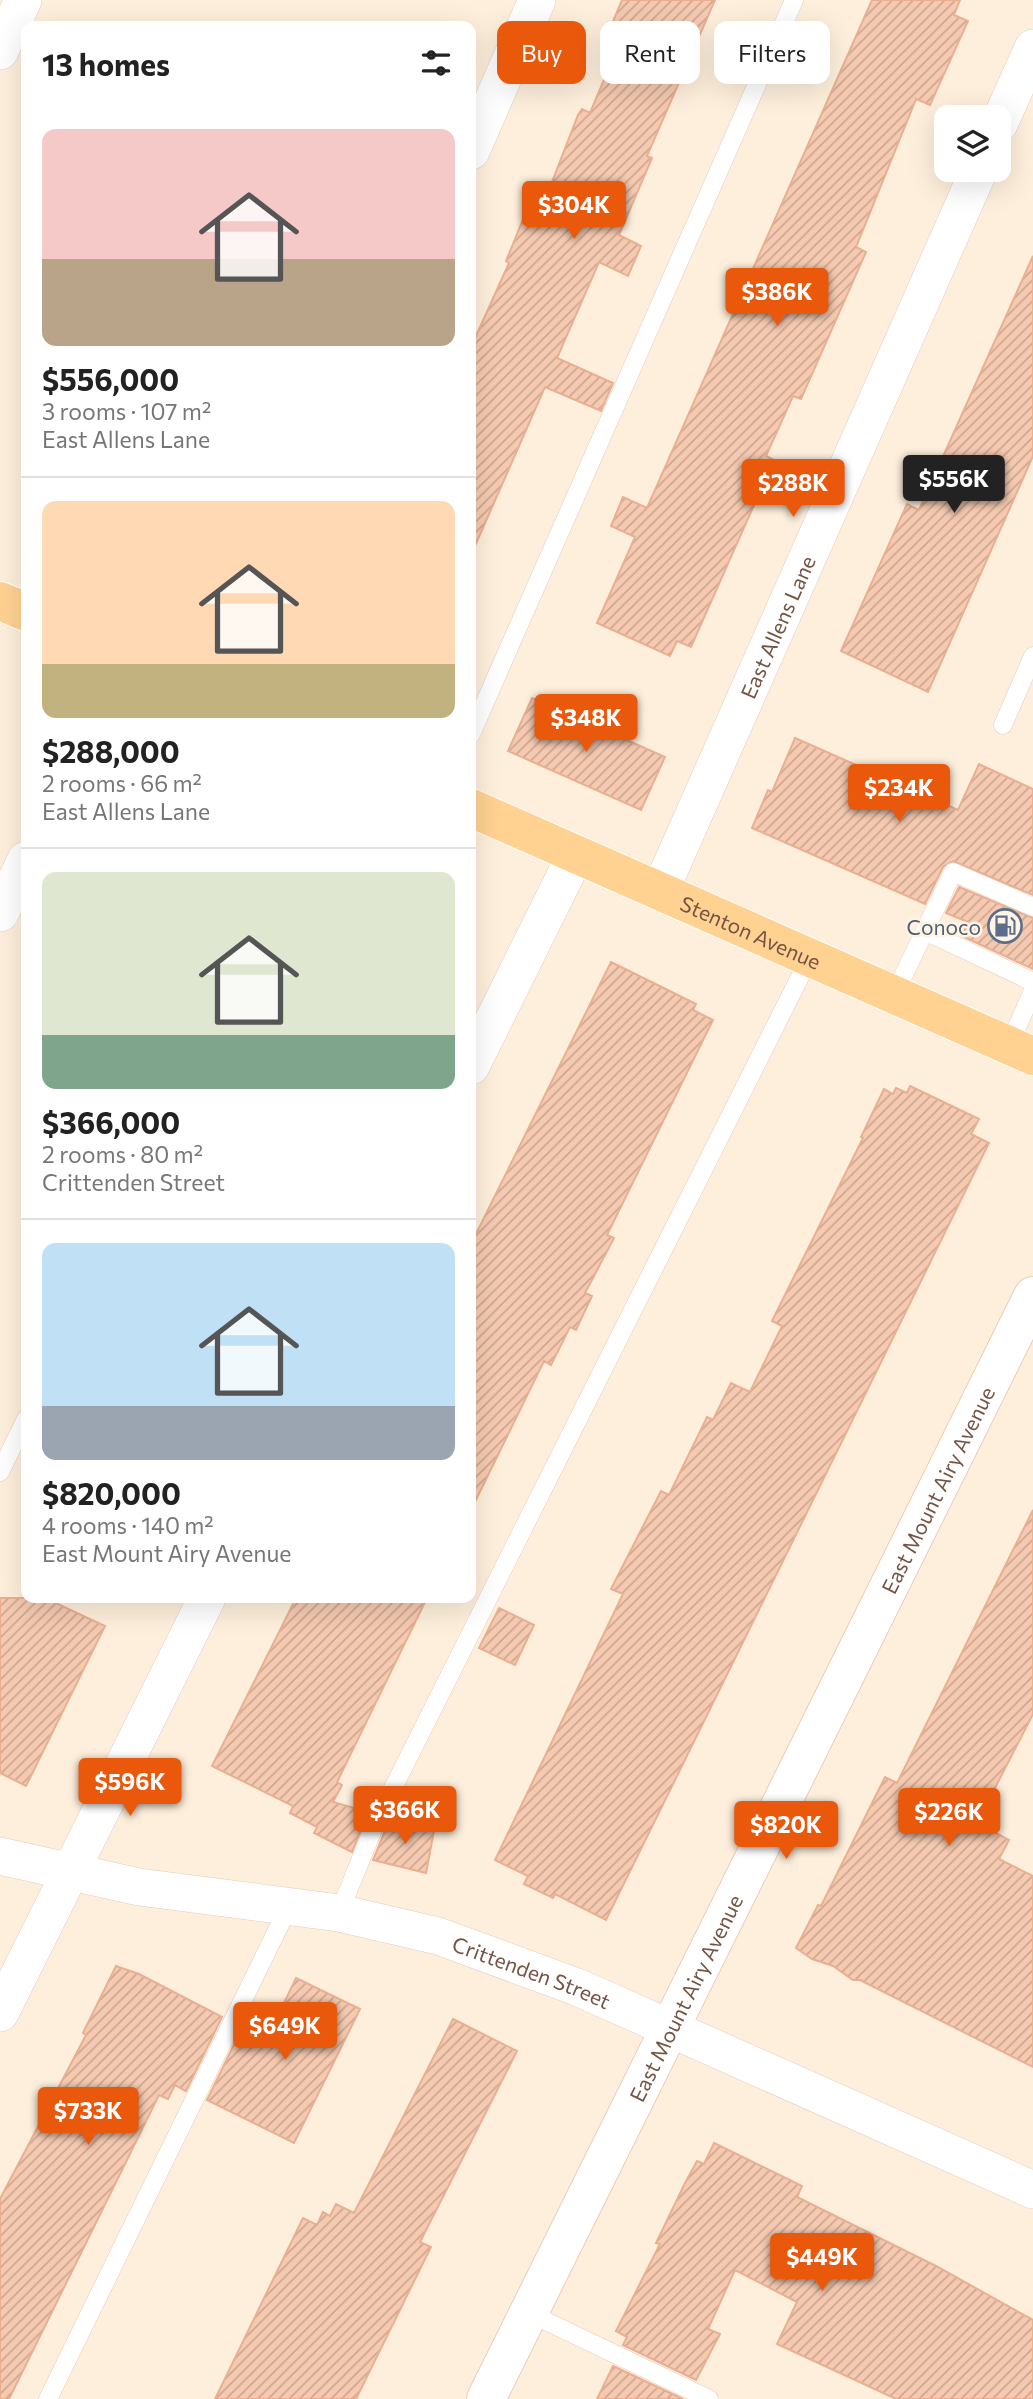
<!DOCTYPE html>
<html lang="en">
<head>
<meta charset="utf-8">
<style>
  body { margin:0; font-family:Commissioner,sans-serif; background:#f6f6f6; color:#222; height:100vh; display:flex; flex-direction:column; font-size:26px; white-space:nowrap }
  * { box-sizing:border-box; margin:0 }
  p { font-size:23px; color:#767676 }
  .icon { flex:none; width:38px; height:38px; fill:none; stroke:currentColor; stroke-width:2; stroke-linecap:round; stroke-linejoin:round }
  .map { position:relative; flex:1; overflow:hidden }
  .panel { position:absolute; left:21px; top:21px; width:455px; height:1582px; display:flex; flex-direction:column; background:#fff; border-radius:14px; box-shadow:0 7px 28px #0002 }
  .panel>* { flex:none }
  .banner { position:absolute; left:497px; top:21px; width:430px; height:63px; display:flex; gap:14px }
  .fabs { position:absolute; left:934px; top:105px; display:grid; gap:14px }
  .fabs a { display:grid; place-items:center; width:77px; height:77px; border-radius:14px; background:#fff; box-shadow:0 7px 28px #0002; font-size:35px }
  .price { position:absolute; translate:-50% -60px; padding:0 16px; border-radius:7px; background:#ea580c; color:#fff; font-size:23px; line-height:46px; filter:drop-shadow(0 2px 4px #0008) }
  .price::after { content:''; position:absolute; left:50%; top:42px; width:21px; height:16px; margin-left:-10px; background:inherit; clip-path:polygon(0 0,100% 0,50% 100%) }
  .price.active { background:#222; color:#fff }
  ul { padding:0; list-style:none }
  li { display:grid; align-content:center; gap:14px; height:371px; padding:0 21px }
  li+li { border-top:2px solid #e0e0e0 }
  li span { display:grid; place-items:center; height:217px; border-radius:14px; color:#555 }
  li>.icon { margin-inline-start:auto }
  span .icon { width:126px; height:126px; fill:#fffc; stroke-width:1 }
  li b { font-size:30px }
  h2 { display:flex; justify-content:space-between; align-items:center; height:84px; padding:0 21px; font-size:30px }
  .pill { padding:0 24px; border-radius:14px; background:#fff; box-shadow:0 7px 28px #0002; font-size:24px; line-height:63px }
  .pill.active { background:#ea580c; color:#fff }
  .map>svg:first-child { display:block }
  .building { fill:url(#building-hatch); stroke:#eaaf90; stroke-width:2 }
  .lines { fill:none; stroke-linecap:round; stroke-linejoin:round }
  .lane-casing { stroke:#e4ccbb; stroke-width:19 }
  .street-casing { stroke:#e4ccbb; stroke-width:38 }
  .secondary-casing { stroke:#eacdb7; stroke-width:40 }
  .primary-casing { stroke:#fff; stroke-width:40 }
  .lane { stroke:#fff; stroke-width:18 }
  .street { stroke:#fff; stroke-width:37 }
  .secondary { stroke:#fff; stroke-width:38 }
  .primary { stroke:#ffd292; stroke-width:38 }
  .labels { text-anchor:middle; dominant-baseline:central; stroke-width:5; stroke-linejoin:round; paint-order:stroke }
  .street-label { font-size:21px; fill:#755343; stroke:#fff3e4 }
  .service-label { font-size:21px; fill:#4e5e75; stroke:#fff3e4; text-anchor:end }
</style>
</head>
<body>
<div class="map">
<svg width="1033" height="2399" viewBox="0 0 1033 2399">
  <defs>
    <pattern id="building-hatch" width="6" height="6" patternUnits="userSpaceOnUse" patternTransform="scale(1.75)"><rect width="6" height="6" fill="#f6cab1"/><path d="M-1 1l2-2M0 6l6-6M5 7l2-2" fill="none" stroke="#cca792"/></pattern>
  </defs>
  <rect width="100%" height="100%" fill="#feefdc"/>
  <path class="building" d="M 622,0 L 715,0 L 647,156 L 652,158 L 619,235 L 641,246 L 628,276 L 599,262 L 557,358 L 613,383 L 601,411 L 545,387 L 471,555 L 471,347 L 509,263 L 506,261 L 533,195 L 545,200 L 578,115 L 582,109 L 590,113 L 617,49 L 609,46 L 612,40 L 606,38 Z
    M 872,0 L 960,0 L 954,15 L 968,21 L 930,105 L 916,99 L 856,247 L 866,252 L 801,399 L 793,396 L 766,456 L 774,460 L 691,647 L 677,641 L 670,656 L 597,623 L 635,537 L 611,526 L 623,497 L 647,508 Z
    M 1033,256 L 1033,456 L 928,692 L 841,651 L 907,504 L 919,510 Z
    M 532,698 L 665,757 L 641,810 L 508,751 Z
    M 795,738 L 958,810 L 979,764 L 1033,789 L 1033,895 L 953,861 L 943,867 L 925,904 L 752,828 L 768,790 L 772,792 Z
    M 959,887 L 1033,918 L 1033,969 L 962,936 L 968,922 L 946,913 Z
    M 611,962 L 696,1004 L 693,1010 L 713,1020 L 607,1235 L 614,1238 L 585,1293 L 592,1296 L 576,1330 L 570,1327 L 551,1365 L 544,1361 L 471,1510 L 471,1244 Z
    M 910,1086 L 979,1119 L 971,1134 L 989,1143 L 606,1920 L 555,1894 L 553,1898 L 524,1884 L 528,1876 L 495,1860 L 623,1594 L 611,1589 L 661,1491 L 669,1495 L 707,1417 L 713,1420 L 731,1383 L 750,1392 L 782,1326 L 772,1321 L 863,1138 L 861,1137 L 884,1089 L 893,1094 L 896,1088 L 907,1093 Z
    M 1033,1510 L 1033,1714 L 977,1823 L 1009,1840 L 999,1859 L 1033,1876 L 1033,2067 L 860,1980 L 853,1980 L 833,1966 L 812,1959 L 796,1948 L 818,1905 L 821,1906 L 885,1777 L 897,1783 Z
    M 0,1598 L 45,1598 L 105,1626 L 26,1786 L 0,1773 Z
    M 296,1598 L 427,1598 L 337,1782 L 342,1785 L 333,1802 L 368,1812 L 352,1852 L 314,1833 L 317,1827 L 290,1813 L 293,1806 L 212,1766 Z
    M 499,1608 L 534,1625 L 515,1665 L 479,1648 Z
    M 390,1819 L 434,1831 L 426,1873 L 373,1860 Z
    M 116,1966 L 139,1974 L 222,2017 L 186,2091 L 175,2085 L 168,2099 L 159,2095 L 9,2399 L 0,2399 L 0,2199 L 86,2035 L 83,2033 Z
    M 296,1978 L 360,2009 L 294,2143 L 207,2100 L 243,2026 L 267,2038 Z
    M 453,2019 L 517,2051 L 420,2242 L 431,2247 L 356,2399 L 215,2399 L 303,2218 L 317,2225 L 323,2212 L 330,2216 L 336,2204 L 354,2213 Z
    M 714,2143 L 802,2186 L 797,2197 L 936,2266 L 1033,2320 L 1033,2399 L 896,2399 L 777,2344 L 797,2302 L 735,2270 L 708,2329 L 720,2334 L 696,2380 L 623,2345 L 627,2337 L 616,2331 L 660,2244 L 656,2243 L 685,2183 L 697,2161 L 704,2164 Z
    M 613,2366 L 683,2399 L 597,2399 Z"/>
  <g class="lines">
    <g class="lane-casing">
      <path id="lane" d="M 1003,725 L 1033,656
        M 471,734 L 794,0
        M 925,931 L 1033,982
        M 894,995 L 953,872 L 1033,907
        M 1009,1045 L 1033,991
        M 0,1472 L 26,1419
        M 339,1913 L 376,1822 L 810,957
        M 529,2313 L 709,2399
        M 48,2399 L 289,1906"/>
    </g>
    <g class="street-casing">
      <g id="street">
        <path d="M 0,51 L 23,0"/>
        <path d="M 999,124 L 1033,48"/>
        <path d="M 471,151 L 537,0"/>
        <path id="s1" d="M 660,891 L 979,170"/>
        <path d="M 0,913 L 26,860"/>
        <path d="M 471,1066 L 576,854"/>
        <path id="s2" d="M 0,1856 L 139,1887 L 339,1913 L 438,1936 L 577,1987 L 1033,2190"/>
        <path d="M 0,2013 L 207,1598"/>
      </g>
    </g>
    <g class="secondary-casing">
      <g id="secondary">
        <path id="s3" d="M 486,2399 L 1033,1296"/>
      </g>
    </g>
    <g class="primary-casing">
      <g id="primary">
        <path d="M 0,601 L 26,612"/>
        <path id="s4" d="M 471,808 L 1033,1056"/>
      </g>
    </g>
    <use href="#lane" class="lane"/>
    <use href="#street" class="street"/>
    <use href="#secondary" class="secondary"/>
    <use href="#primary" class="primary"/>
  </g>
  <defs>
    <g id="fuel-ring" transform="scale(1.75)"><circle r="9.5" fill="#fff3e4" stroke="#5c6f8a" stroke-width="1.5"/><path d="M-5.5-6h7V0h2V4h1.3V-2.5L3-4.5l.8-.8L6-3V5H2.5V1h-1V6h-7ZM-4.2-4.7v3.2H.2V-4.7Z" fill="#5c6f8a"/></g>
  </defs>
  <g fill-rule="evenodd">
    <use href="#fuel-ring" x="1005" y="926"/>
  </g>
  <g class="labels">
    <g class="street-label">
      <text stroke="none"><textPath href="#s1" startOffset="289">East Allens Lane</textPath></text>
      <text stroke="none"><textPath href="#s4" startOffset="306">Stenton Avenue</textPath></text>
      <text stroke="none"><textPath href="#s3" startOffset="1015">East Mount Airy Avenue</textPath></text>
      <text stroke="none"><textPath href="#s2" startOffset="546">Crittenden Street</textPath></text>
      <text stroke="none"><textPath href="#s3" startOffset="448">East Mount Airy Avenue</textPath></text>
    </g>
    <g class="service-label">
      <text x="981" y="926">Conoco</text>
    </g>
  </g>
</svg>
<div class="fabs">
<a><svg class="icon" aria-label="layers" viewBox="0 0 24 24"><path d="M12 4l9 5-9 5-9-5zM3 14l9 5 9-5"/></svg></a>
</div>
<b class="price" style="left:574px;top:241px">$304K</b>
<b class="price" style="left:777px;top:328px">$386K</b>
<b class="price active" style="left:954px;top:515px">$556K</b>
<b class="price" style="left:793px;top:519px">$288K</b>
<b class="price" style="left:586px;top:754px">$348K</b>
<b class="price" style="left:899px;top:824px">$234K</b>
<b class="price" style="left:130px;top:1818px">$596K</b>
<b class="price" style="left:405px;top:1846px">$366K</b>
<b class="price" style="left:949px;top:1848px">$226K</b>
<b class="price" style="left:786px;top:1861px">$820K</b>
<b class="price" style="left:285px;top:2062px">$649K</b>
<b class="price" style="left:88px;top:2147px">$733K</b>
<b class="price" style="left:822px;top:2293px">$449K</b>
<div class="banner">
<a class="pill active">Buy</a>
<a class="pill">Rent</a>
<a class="pill">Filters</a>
</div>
<section class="panel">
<h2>13 homes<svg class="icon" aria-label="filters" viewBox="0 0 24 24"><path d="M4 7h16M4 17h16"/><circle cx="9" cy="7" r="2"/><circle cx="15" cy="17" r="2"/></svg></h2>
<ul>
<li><span style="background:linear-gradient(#f6c9c9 60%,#b9a48a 0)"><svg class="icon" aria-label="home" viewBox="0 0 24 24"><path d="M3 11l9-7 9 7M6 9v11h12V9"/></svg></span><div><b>$556,000</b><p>3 rooms · 107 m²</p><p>East Allens Lane</p></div></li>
<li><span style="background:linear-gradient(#ffd9b3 75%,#c2b280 0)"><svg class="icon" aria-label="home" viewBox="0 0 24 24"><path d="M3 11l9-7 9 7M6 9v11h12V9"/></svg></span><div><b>$288,000</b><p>2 rooms · 66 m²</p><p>East Allens Lane</p></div></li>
<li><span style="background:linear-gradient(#dfe7d0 75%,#7fa58c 0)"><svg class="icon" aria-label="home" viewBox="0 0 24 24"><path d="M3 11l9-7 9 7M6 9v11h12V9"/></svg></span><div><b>$366,000</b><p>2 rooms · 80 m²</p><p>Crittenden Street</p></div></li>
<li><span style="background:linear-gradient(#bfe0f5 75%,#9aa5b1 0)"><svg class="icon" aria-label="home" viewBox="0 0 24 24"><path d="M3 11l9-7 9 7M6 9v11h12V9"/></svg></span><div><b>$820,000</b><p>4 rooms · 140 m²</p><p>East Mount Airy Avenue</p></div></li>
</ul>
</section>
</div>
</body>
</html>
